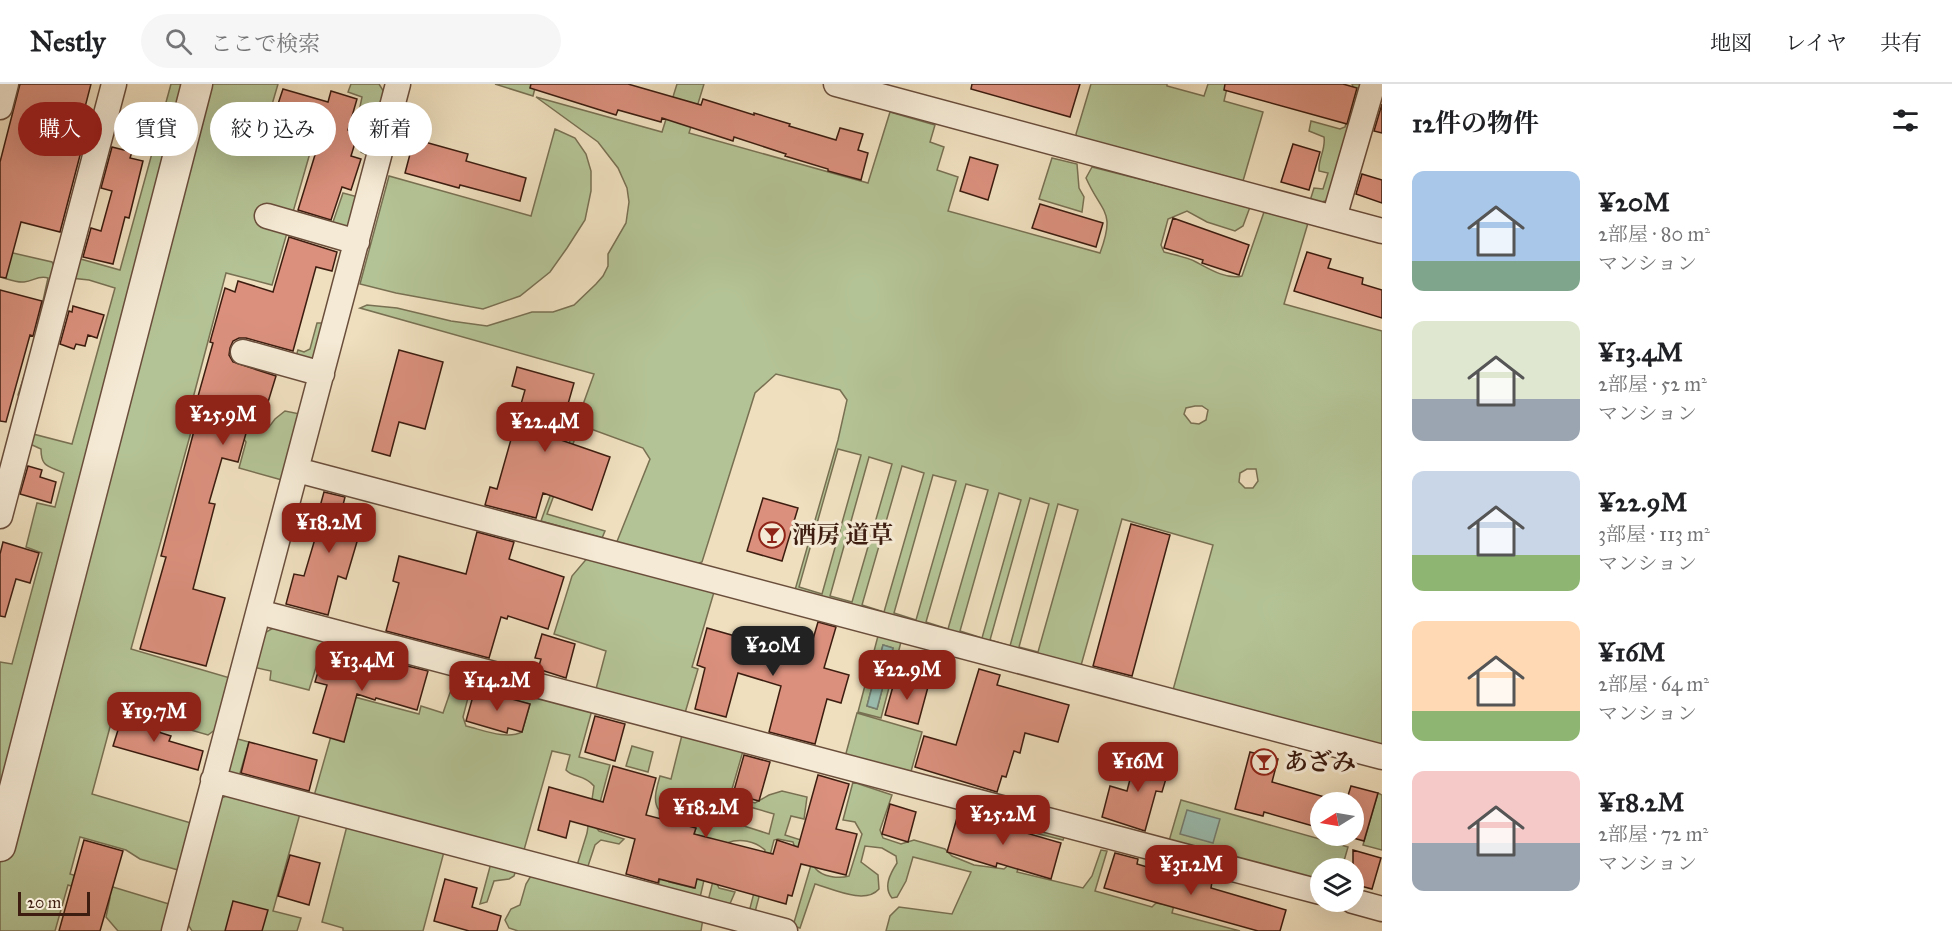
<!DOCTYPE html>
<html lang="ja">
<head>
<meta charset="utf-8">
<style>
  body { margin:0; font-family:"IM FELL Great Primer","Noto Serif JP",serif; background:#f6f6f6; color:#202124; height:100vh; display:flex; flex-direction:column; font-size:22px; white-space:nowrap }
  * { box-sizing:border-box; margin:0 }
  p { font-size:20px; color:#757577 }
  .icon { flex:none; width:33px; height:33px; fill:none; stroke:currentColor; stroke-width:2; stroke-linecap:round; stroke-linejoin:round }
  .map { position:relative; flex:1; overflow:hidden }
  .side { display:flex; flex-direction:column; background:#fff; width:570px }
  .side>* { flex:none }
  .guide { position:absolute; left:18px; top:18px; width:570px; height:54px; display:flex; gap:12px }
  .needle { width:39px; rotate:259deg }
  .tools { position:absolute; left:1310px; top:708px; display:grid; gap:12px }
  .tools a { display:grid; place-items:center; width:54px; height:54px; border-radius:50%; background:#fff; box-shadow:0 6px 24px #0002; font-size:30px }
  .scale { position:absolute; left:18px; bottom:15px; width:72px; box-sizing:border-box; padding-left:6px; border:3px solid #3d1d10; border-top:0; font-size:16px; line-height:21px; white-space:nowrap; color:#3d1d10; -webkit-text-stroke:4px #f5ead5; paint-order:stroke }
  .price { position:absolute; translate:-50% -51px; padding:0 14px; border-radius:12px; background:#8f2418; color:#fff; font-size:20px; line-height:39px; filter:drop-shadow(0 2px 3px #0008) }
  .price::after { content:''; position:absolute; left:50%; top:36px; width:18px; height:14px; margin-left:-9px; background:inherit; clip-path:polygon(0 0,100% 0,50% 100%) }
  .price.current { background:#222; color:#fff }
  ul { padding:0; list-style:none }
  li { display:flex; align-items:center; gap:18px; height:150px; padding:0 30px }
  li span { display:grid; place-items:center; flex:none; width:168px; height:120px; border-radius:12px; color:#555 }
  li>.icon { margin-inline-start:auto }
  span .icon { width:72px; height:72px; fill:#fffc; stroke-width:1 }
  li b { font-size:26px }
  h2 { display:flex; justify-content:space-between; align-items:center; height:72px; padding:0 30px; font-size:26px }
  .tag { padding:0 21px; border-radius:27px; background:#fff; box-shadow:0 6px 24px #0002; font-size:21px; line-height:54px }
  .tag.current { background:#8f2418; color:#fff }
  header { display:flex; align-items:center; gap:36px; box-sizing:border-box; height:84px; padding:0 30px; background:#fff; border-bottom:2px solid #e0e0e0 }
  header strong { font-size:28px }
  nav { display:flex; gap:33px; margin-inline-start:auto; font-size:21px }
  .search { width:420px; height:54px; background:#f6f6f6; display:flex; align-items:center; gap:15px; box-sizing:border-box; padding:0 21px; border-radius:33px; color:#757577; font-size:22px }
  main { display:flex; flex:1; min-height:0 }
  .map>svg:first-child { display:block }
  .green { fill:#b4c395; stroke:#787052; stroke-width:1.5; fill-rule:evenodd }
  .water { fill:#9abdb0; stroke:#757d70; stroke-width:1.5 }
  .building { fill:#da907d; stroke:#3d1d10; stroke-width:1.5 }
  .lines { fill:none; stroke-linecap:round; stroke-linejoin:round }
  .minor-casing { stroke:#6a4e3c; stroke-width:27 }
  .tertiary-casing { stroke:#6a4e3c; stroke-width:33 }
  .minor { stroke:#f5ead5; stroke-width:24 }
  .tertiary { stroke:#f5ead5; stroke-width:30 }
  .labels { text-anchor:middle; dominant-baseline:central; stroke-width:6; stroke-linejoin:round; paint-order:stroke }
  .poi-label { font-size:24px; font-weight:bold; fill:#3d1d10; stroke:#f5ead5; text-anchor:start }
</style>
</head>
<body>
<header>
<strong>Nestly</strong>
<div class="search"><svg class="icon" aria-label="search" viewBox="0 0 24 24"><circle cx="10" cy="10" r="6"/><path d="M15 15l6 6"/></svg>ここで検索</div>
<nav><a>地図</a><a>レイヤ</a><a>共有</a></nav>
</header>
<main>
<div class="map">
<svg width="1382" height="847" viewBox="0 0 1382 847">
  <rect width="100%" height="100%" fill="#efdfbe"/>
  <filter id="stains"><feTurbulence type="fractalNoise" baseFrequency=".00333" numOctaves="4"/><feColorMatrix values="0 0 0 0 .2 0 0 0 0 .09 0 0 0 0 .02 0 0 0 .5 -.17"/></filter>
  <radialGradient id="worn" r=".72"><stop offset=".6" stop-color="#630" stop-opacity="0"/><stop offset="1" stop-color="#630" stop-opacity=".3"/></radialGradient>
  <path class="green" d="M 171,0 L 278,0 L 264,48 L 312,62 L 272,201 L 226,189 L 192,318 L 197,326 L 223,332 L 249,327 L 255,331 L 256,339 L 269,343 L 275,335 L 285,327 L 300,330 L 282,396 L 239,384 L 246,358 C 236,341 214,334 196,330 L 131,565 L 230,594 L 216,645 L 208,651 L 177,642 L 174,640 L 173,633 L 117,617 L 92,710 L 191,739 L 178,786 L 140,775 L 126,766 L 80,753 L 70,790 L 169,820 L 162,847 L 118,847 L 106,833 L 110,814 L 68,801 L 55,847 L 0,847 L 0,578 L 12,580 L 42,469 L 26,463 L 37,419 L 55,423 L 64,389 C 49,382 41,384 41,365 L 30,360 L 33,350 L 72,360 L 115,204 L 89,196 L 71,194 L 77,174 L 120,186 Z
    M 351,0 L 379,0 L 384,8 L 367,71 L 361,68 L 363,46 L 356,42 L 362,13 L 348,8 Z
    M 495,0 L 536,0 L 533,12 Z
    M 677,0 L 704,0 L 689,49 L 868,99 L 890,28 L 935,41 L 930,58 L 944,63 L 937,86 L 958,93 L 948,127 L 1100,169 C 1116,126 1102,130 1086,94 L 1092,83 L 1250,123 L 1243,142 L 1235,147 L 1207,138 L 1187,127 L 1168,135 L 1161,161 L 1164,168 C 1174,171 1187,173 1196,178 C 1209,185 1227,196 1242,192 L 1264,128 L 1308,139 L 1284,220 L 1382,247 L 1382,668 L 1173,606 L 1213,461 L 1122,435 L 1080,585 L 795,506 L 838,356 L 847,316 L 840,306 L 776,290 L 755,309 L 702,478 L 694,481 L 616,460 L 650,375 L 643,364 L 580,341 L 547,430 L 605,447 L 602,454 L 541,437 L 594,290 L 360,224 L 367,221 L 397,224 L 451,237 L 487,242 L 532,228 L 553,228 L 574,221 L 596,200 L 603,192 L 608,182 L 608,170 L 626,139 L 629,118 L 627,104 L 618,84 L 598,58 L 536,13 L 662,48 ZM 1195,322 L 1202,322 L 1208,326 L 1206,336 L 1199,340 L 1191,339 L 1184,330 L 1186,324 ZM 838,365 L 861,371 L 822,510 L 799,503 ZM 869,373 L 892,380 L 852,518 L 830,512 ZM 902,382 L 924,389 L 884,528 L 862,521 ZM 1247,385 L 1256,385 L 1258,397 L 1253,404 L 1245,404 L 1239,398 L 1240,389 ZM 933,391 L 956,397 L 916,536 L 894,529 ZM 966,400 L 988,406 L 948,545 L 926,538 ZM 999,409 L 1021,416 L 982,554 L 960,547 ZM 1030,414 L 1049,420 L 1010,562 L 990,556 ZM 1058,420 L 1078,426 L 1038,568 L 1019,563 Z
    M 1091,0 L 1167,0 L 1167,2 L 1204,12 L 1208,0 L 1228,0 L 1224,17 L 1263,28 L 1243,97 L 1077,53 L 1076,50 Z
    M 1352,0 L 1362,0 L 1329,116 L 1314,120 L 1309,120 L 1314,104 L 1323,105 L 1328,89 L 1319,87 C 1318,75 1326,65 1324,53 L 1309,47 L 1311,37 L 1340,45 L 1345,43 L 1355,8 Z
    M 555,45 L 575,54 L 586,70 L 591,87 L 591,107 L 585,136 L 567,164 L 550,188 L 520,212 L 483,225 L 396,209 L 360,200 L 389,92 L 531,132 Z
    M 1052,74 L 1077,80 L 1079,104 L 1084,113 L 1082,128 L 1039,115 Z
    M 343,109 L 358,113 L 350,141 L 340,144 L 332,141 Z
    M 0,166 L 52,178 L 56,186 L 22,314 L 18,311 L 31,271 L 48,194 C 38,191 34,197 24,198 C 16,199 8,195 0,193 Z
    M 317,239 L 325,239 L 314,275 L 306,278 L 295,275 L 298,266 L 304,268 L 310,265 Z
    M 589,472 L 714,508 L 692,583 L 698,585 L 685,629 L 596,605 L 606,567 L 554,550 L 572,492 Z
    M 273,544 L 324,557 L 309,606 L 270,596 L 271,587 L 253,583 L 263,550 Z
    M 878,552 L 901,558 L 881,634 L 858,628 ZM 883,561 L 893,564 L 877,625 L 867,622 Z
    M 477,596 L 592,626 L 579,673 L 610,681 L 594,741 L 599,747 L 624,755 L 619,760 L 601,756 L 595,761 L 585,791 L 575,788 L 587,749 L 594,702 C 584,690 573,694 566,686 L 570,671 L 552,667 L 522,773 L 312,719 L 343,610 L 419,630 L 421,622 L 443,629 L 453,600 L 461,600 L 470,606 L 463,633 L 466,642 C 483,646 506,656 522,648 L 530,620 L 475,605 Z
    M 857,629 L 922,648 L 910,691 L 845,673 Z
    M 682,651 L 743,667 L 730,712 L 755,719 L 769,711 L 782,707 L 807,713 L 804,735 L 791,732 L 785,751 L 810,759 L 827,742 L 815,784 C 822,793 839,795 849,792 L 862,750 L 855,738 L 843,736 L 853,698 L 892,711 L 880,746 L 883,754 L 901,760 L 914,756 L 945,765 L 952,772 L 974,781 L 1004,785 L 1016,774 L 1026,744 L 1031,741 L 1065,750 L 1063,756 L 1035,749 L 1030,750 L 1017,788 L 1083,804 L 1092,792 L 1101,766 L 1107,767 L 1095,807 L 1152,823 L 1156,819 L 1167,821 L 1175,790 L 1174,788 L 1154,782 L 1156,777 L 1183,785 L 1172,829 L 1240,847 L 886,847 L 890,832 L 899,823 L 952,830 L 971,788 L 913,773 L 906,797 L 897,813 L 892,814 C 883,803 890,790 897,779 L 896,772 L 882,764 L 865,762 L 861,778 L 878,791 L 879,805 C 865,821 833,805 815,800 L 800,844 L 793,842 L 811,781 L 796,767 L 793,758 L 778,755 L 774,756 L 755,828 L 748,832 L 765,766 C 755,757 740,754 727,759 L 717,800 L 719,804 L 735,808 L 729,822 L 707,821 L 713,797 L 704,796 L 699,818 L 657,807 L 664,779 L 659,726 C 652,717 657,703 660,692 L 671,695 ZM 750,723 L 774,730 L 769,750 L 744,742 ZM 696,744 L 694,750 L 708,754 L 694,804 L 669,798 L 671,790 Z
    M 234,654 L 249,658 L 238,696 L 225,689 Z
    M 632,662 L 653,668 L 648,688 L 626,682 Z
    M 236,708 L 301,726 L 273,827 L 301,834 L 297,847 L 192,847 L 187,839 L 219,715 Z
    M 1378,709 L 1382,711 L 1382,766 L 1363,761 Z
    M 1181,716 L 1348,763 L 1342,784 L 1320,784 L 1320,799 L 1169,757 Z
    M 348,738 L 445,764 L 423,847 L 343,847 L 343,844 L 322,838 Z
    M 491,779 L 516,786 L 514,792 L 509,795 L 494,797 L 487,818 L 480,820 Z
    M 532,790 L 703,834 L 701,847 L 518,847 L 509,844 L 505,836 L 511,825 L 520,821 L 526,800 Z"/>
  <path class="water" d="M 883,561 L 893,564 L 877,625 L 867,622 Z
    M 1187,726 L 1220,735 L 1213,759 L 1180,750 Z"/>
  <path class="building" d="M 20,0 L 91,0 L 77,54 L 84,56 L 60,148 L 21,138 L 6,194 L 0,193 L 0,78 Z
    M 531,0 L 628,0 L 701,21 L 703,15 L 754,31 L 754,29 L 790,40 L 789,42 L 836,56 L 840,44 L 863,50 L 858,66 L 868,69 L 861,96 L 828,87 L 828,85 L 785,72 L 786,70 L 734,53 L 733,57 L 662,34 L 661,38 L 618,26 L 616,31 L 530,4 Z
    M 972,0 L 1080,0 L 1070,33 L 971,5 Z
    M 1225,0 L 1343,0 L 1357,4 L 1347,40 L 1224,6 Z
    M 283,5 L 328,18 L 331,7 L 357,15 L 348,46 L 358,49 L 351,72 L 361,75 L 351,106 L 342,103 L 331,136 L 298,126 L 319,58 L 272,44 L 273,39 L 269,38 L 275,19 L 278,20 Z
    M 1382,20 L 1382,49 L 1374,47 Z
    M 414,55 L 468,70 L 466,77 L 526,94 L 520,117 L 460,101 L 459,104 L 405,89 Z
    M 1293,60 L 1320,68 L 1309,106 L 1281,98 Z
    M 112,63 L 132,68 L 130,74 L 143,77 L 129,134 L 125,133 L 113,180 L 83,173 L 91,144 L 101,147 L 112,107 L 101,104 Z
    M 970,73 L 998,81 L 988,116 L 960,107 Z
    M 1362,90 L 1382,96 L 1382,119 L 1356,110 Z
    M 1040,120 L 1103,139 L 1096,163 L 1032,144 Z
    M 1173,134 L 1249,161 L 1239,191 L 1202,179 L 1203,176 L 1164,164 Z
    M 289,153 L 337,168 L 332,187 L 316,183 L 293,267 L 246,254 L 239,254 L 233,257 L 230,264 L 229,271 L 233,278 L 276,292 L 265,328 L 253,324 L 238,378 L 222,374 L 209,419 L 215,420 L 193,505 L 225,514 L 206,582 L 140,565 L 166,473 L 161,472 L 200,324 L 195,323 L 213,259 L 210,258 L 225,204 L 235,208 L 238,197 L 273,208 Z
    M 1307,168 L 1331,175 L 1328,184 L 1363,194 L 1362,200 L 1382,206 L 1382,234 L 1294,207 Z
    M 0,206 L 42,217 L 33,252 L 30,251 L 6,338 L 0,337 Z
    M 73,222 L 104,231 L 97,254 L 88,251 L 85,262 L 76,260 L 74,265 L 60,260 L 69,227 L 72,228 Z
    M 399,266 L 443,278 L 425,345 L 399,338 L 390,372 L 372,367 Z
    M 517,283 L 574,299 L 558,355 L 610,373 L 592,426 L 543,409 L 536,434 L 485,421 L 490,403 L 497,405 L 525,306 L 512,302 Z
    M 28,382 L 42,386 L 40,393 L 56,398 L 51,419 L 20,410 Z
    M 324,408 L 345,413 L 343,421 L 373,430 L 367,453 L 359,451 L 346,495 L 338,492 L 328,531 L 286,520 L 294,490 L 304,492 L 320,438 L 316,437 Z
    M 763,414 L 798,424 L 782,477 L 747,467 Z
    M 1131,440 L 1170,451 L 1132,592 L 1093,582 Z
    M 477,448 L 514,458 L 509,475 L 564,493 L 548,545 L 508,532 L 507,535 L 501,533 L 489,574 L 386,547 L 399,499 L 393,497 L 399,472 L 466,490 Z
    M 3,458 L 39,469 L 30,499 L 16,495 L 5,533 L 0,532 L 0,470 Z
    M 818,538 L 836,543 L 824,584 L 849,591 L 841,619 L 827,615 L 815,660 L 769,648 L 781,602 L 738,589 L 726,633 L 695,625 L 705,584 L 697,581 L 707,544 L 756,558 L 759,546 L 811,562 Z
    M 542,550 L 575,560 L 566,594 L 538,585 L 541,575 L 535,574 Z
    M 323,571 L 387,590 L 391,578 L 428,587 L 417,626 L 376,614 L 375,616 L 357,610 L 344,658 L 313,649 L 327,601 L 315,598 Z
    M 979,585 L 1000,591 L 997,601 L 1069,621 L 1058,658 L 1025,649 L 1020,669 L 1014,667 L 1006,693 L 1002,692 L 997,708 L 915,683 L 924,652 L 956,661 Z
    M 895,595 L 928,603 L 918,640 L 885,631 Z
    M 475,605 L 530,620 L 522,648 L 508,644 L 507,649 L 466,637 Z
    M 124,627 L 143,632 L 141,637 L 150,640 L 149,645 L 171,652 L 169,657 L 203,667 L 198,686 L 113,662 Z
    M 595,632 L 625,640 L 615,677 L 585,668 Z
    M 249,658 L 317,676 L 309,707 L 241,689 Z
    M 1137,668 L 1171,678 L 1162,708 L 1156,707 L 1145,747 L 1102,733 L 1110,702 L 1127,707 Z
    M 1250,668 L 1278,675 L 1272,698 L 1342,718 L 1320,718 L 1320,744 L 1264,728 L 1263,732 L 1235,725 Z
    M 744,671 L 770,678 L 759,717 L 733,710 Z
    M 613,682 L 656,694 L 646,731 L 696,744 L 694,750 L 773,770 L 777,756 L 798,763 L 818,691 L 849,700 L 836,745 L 857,750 L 846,791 L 801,780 L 792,812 L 788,811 L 786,820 L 697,795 L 695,804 L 659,795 L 658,799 L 626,790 L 635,755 L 570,737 L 566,754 L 538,746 L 549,703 L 603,718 Z
    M 1351,702 L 1378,709 L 1364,757 L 1346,752 L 1353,752 L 1353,718 L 1346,718 Z
    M 890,720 L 916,728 L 908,758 L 882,750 Z
    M 959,727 L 989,735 L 988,738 L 1061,759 L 1051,795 L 997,779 L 996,783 L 947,768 Z
    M 84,756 L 123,767 L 100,847 L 59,847 Z
    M 1353,766 L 1381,774 L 1372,805 L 1353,800 Z
    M 1115,769 L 1138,775 L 1137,780 L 1184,794 L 1184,791 L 1212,798 L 1211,804 L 1286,826 L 1280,847 L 1258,847 L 1104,804 Z
    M 290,771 L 320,779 L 309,821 L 278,812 Z
    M 445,795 L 477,804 L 472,823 L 501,832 L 497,847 L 469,847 L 434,837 Z
    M 233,817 L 268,826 L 262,847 L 225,847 Z"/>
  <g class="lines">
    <g class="minor-casing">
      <path id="minor" d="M 836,0 L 1382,147
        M 0,23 L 6,0
        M 267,132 L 357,158
        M 1334,134 L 1373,0
        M 243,268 L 322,290
        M 297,386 L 1382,673
        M 0,432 L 114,0
        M 259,528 L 1320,808
        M 213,696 L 785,847
        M 1353,817 L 1382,825
        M 174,847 L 398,0"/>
    </g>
    <g class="tertiary-casing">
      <path id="tertiary" d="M 0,762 L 197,0"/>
    </g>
    <use href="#minor" class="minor"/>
    <use href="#tertiary" class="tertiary"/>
  </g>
  <defs>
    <g id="bar-ring" transform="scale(1.35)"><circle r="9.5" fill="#f5ead5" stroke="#8f2418" stroke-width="1.5"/><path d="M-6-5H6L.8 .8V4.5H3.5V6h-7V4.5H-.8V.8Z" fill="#8f2418"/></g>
  </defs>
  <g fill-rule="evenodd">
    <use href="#bar-ring" x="772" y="451"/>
    <use href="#bar-ring" x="1264" y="678"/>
  </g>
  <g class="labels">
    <g class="poi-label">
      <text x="792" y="451">酒房 道草</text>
      <text x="1284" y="678">あざみ</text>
    </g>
  </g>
  <rect width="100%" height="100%" filter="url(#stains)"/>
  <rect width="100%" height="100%" fill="url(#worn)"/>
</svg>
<div class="tools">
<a><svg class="needle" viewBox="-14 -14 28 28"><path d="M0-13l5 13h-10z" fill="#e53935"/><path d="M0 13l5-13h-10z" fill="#757577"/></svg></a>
<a><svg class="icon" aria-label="layers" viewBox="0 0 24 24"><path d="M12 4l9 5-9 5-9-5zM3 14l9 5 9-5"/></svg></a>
</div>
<div class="scale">20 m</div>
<b class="price" style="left:223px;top:362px">¥25.9M</b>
<b class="price" style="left:545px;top:369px">¥22.4M</b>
<b class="price" style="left:329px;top:470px">¥18.2M</b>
<b class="price current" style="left:773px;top:593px">¥20M</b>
<b class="price" style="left:362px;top:608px">¥13.4M</b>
<b class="price" style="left:907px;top:617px">¥22.9M</b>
<b class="price" style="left:497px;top:628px">¥14.2M</b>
<b class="price" style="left:154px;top:659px">¥19.7M</b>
<b class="price" style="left:1138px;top:709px">¥16M</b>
<b class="price" style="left:706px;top:755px">¥18.2M</b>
<b class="price" style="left:1003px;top:762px">¥25.2M</b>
<b class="price" style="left:1191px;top:812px">¥31.2M</b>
<div class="guide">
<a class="tag current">購入</a>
<a class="tag">賃貸</a>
<a class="tag">絞り込み</a>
<a class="tag">新着</a>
</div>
</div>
<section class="side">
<h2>12件の物件<svg class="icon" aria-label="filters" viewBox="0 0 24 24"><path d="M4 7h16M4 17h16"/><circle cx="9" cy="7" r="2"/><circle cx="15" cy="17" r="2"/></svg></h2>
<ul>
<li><span style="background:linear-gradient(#a9c7e8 75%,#7fa58c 0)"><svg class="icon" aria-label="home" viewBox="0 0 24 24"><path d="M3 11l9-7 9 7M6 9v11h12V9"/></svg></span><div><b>¥20M</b><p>2部屋 · 80 m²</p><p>マンション</p></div></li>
<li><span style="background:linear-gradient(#dfe7d0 65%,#9aa5b1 0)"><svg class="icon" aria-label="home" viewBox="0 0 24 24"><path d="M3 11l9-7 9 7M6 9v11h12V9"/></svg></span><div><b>¥13.4M</b><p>2部屋 · 52 m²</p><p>マンション</p></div></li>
<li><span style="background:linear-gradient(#c9d6e8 70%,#8fb573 0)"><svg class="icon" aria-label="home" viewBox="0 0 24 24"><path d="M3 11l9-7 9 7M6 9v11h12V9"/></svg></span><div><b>¥22.9M</b><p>3部屋 · 113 m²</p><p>マンション</p></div></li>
<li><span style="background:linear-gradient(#ffd9b3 75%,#8fb573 0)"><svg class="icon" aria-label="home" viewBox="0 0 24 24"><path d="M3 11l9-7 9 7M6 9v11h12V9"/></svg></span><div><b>¥16M</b><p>2部屋 · 64 m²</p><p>マンション</p></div></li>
<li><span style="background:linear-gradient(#f6c9c9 60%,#9aa5b1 0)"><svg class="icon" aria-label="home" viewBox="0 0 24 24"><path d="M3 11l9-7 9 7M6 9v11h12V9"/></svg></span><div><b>¥18.2M</b><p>2部屋 · 72 m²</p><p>マンション</p></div></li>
</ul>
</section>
</main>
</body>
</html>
